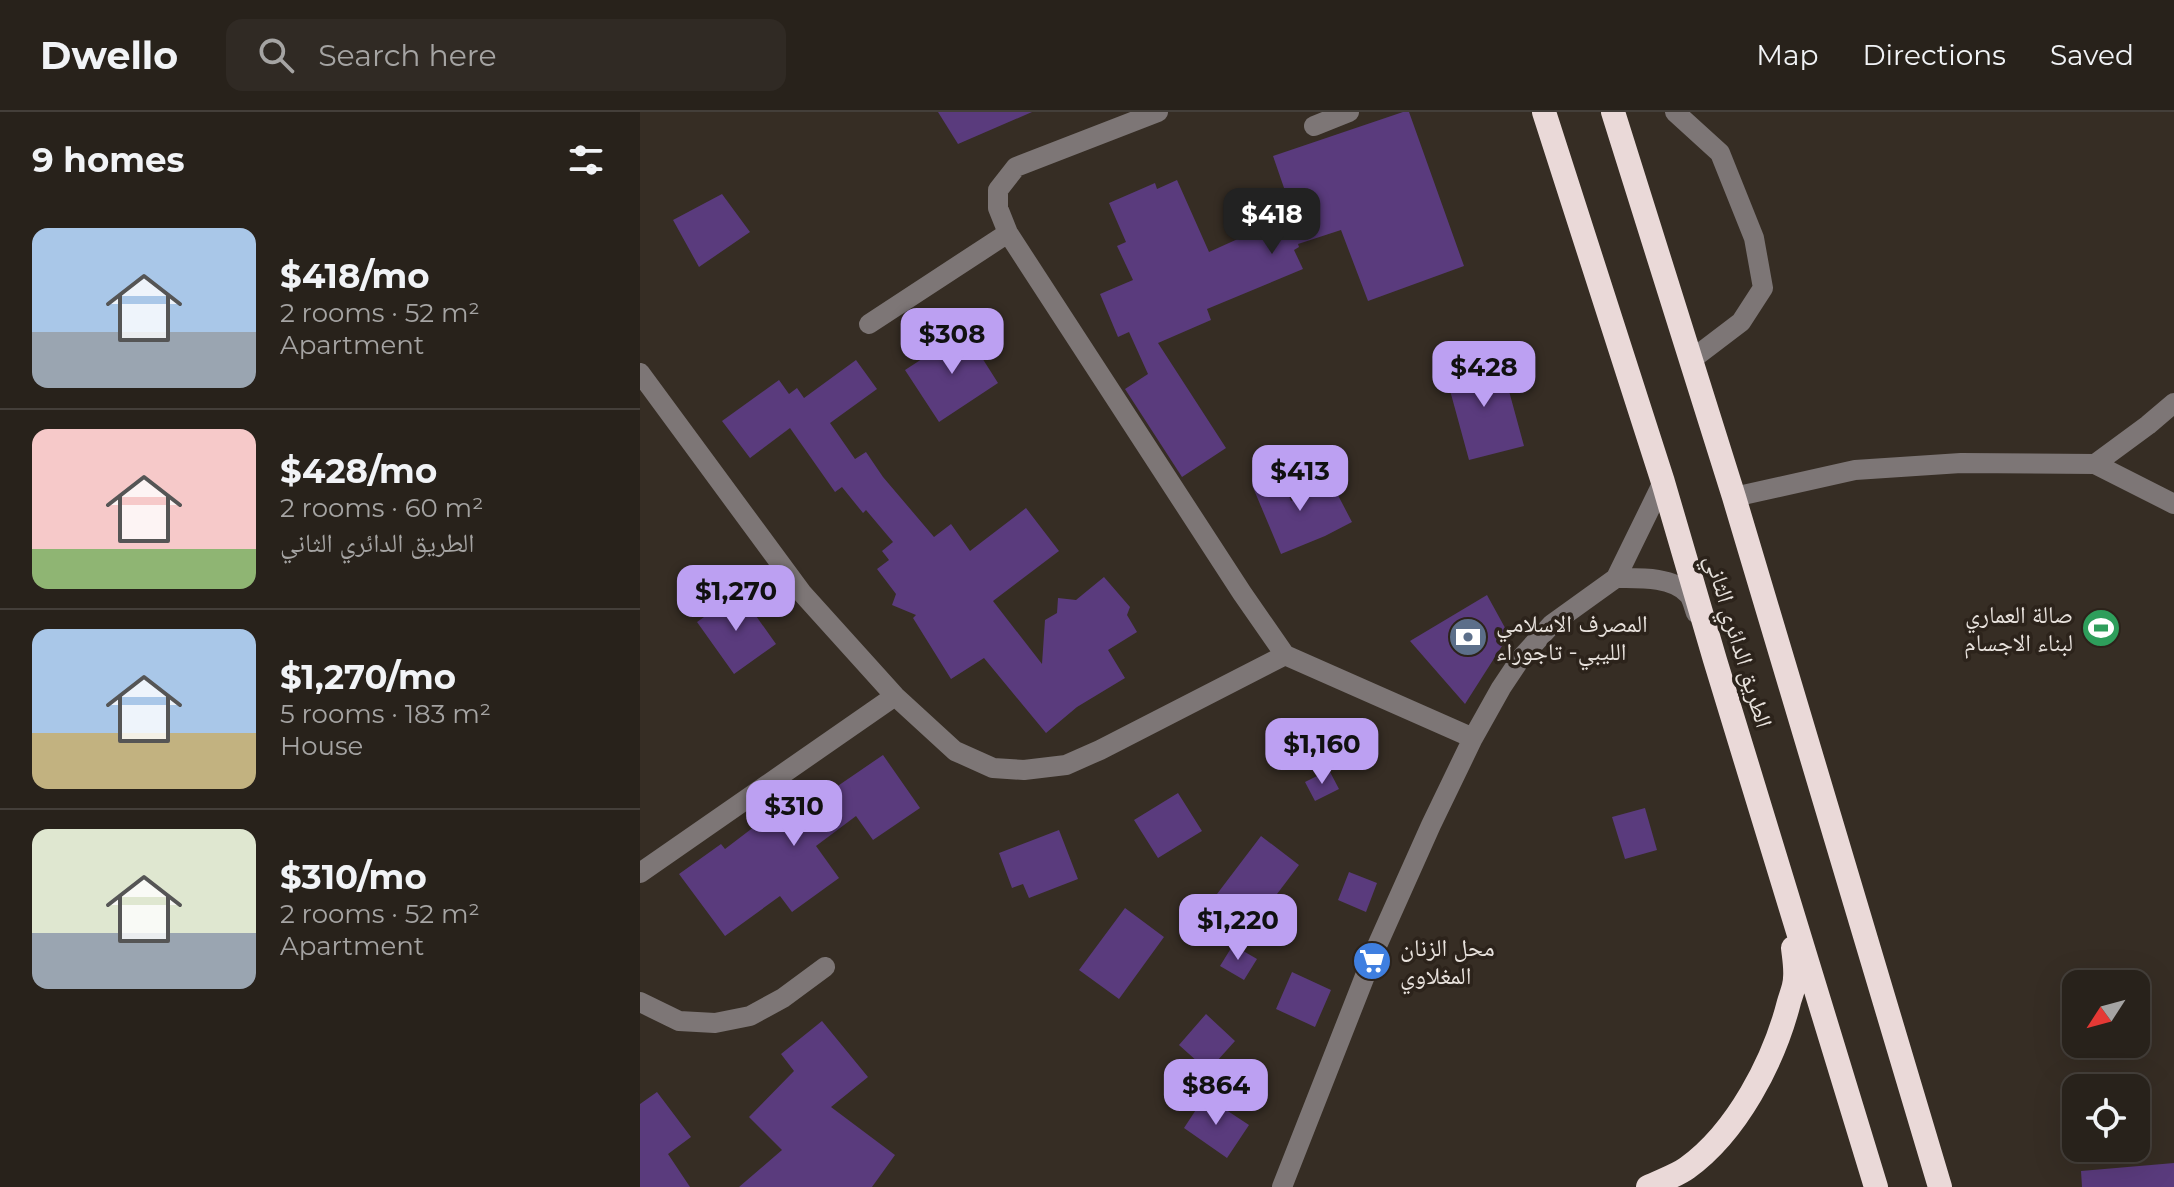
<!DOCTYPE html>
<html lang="en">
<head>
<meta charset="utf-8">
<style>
  body { margin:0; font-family:Montserrat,"Noto Naskh Arabic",sans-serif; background:#302a24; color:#f1f3f6; height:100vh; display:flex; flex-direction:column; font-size:30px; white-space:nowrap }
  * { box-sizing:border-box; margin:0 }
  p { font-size:26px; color:#a5a4a3 }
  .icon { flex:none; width:44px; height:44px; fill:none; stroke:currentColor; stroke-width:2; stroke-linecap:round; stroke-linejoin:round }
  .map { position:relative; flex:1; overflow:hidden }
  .drawer { display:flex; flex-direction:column; background:#28221b; width:640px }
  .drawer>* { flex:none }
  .needle { width:52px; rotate:234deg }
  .controls { position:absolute; left:1422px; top:858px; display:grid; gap:16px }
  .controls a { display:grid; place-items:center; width:88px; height:88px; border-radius:16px; background:#28221b; box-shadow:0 8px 32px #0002,0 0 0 2px #443f3a; font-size:40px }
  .price { position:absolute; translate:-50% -68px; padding:0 18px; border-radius:16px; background:#bca0f2; color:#111; font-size:26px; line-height:52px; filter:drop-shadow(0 2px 4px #0008) }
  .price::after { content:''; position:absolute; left:50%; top:48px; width:24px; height:18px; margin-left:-12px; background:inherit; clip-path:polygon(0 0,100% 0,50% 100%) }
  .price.on { background:#222; color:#fff }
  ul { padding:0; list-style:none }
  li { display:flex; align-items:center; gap:24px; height:200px; padding:0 32px }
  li+li { border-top:2px solid #443f3a }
  li span { display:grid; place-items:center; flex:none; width:224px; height:160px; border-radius:16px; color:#555 }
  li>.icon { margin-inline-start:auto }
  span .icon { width:96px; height:96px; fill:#fffc; stroke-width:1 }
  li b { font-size:34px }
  h2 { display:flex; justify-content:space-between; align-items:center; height:96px; padding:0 32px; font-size:34px }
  header { display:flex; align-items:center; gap:48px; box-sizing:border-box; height:112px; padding:0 40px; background:#28221b; border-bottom:2px solid #443f3a }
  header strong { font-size:38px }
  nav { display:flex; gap:44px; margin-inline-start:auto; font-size:28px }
  .search { width:560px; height:72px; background:#302a24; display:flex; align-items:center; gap:20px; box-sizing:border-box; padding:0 28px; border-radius:16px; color:#a5a4a3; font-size:30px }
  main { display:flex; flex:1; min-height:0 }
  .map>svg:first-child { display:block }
  .building { fill:#5a3b7d }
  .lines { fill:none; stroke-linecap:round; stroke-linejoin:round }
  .minor { stroke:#7d7676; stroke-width:20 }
  .highway { stroke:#ead9d8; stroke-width:24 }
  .labels { text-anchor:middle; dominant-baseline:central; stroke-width:7; stroke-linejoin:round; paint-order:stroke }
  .poi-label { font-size:24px; fill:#e8e2dd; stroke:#2c231b; text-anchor:start }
  .street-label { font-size:24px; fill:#e8e2dd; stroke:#2c231b }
</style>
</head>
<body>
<header>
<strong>Dwello</strong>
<div class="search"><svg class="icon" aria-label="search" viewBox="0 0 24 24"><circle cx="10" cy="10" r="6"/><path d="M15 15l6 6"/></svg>Search here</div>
<nav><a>Map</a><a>Directions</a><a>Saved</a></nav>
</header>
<main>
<section class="drawer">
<h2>9 homes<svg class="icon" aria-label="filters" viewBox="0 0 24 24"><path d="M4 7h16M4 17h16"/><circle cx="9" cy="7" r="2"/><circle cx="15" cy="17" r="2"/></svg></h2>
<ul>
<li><span style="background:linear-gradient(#a9c7e8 65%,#9aa5b1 0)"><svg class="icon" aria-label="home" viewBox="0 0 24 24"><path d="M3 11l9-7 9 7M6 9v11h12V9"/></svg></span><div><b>$418/mo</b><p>2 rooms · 52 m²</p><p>Apartment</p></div></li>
<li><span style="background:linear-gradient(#f6c9c9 75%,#8fb573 0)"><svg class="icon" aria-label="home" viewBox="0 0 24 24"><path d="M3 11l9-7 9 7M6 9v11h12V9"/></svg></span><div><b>$428/mo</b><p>2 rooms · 60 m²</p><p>الطريق الدائري الثاني</p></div></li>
<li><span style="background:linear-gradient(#a9c7e8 65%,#c2b280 0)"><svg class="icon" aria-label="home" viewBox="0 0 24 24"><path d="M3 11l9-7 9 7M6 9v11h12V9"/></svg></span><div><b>$1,270/mo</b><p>5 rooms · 183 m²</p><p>House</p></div></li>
<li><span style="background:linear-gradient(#dfe7d0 65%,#9aa5b1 0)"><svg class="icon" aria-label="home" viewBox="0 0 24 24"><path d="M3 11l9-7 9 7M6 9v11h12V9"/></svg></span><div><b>$310/mo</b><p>2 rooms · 52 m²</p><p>Apartment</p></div></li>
</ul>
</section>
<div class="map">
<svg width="1534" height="1075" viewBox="0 0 1534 1075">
  <rect width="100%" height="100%" fill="#362d24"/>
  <path class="building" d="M 298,0 L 392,0 L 318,32 Z
    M 763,0 L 769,0 L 824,154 L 728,189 L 701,118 L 658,132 L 659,135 L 654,138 L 663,157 L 567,197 L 571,208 L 518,231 L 586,336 L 542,365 L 485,277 L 508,262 L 489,220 L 478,225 L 460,182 L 493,168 L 477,134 L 486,130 L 469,91 L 515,71 L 517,77 L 537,68 L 569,140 L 653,102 L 633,44 Z
    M 82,82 L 110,120 L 59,155 L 33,108 Z
    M 325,219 L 358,271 L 299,310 L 265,258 Z
    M 860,246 L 884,334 L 829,348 L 805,260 Z
    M 216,248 L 237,277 L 190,311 L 215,347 L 226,340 L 243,365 L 294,425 L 311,412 L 330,439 L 386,396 L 419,439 L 353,489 L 402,552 L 405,508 L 417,501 L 418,486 L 436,488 L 464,465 L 490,495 L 487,503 L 497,520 L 468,538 L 485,566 L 437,595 L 406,621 L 344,546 L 311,567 L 273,506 L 276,503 L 252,493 L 256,482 L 237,457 L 249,448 L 242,439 L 253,430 L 226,398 L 223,401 L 202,375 L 195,380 L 150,316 L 110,346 L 82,309 L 139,268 L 149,282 L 157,276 L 164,286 Z
    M 640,362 L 651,389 L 690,368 L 712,410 L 685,424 L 641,442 L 612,373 Z
    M 99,480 L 136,532 L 94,562 L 57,510 Z
    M 847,483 L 869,523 L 825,592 L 770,529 Z
    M 243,643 L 280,696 L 233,728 L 216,704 L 176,734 L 199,766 L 152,800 L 140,784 L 85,824 L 39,762 L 81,732 L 85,737 L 157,682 L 167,695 Z
    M 689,658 L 699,677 L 675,689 L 665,670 Z
    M 538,681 L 562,719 L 518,746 L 494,708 Z
    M 1005,696 L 1017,738 L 985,747 L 972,705 Z
    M 419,718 L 438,767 L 389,786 L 383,772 L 372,776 L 359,741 Z
    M 621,724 L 659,753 L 615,811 L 577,782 Z
    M 709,760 L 737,771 L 726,800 L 698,788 Z
    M 485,796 L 524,825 L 479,887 L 439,858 Z
    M 593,833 L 617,847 L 604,868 L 580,854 Z
    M 652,860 L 691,878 L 675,915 L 636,897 Z
    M 566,902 L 595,929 L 568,959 L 539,933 Z
    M 182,909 L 228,965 L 191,995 L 255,1043 L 232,1075 L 99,1075 L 142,1038 L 109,1005 L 154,959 L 141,942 Z
    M 17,980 L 51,1025 L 28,1042 L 50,1075 L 0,1075 L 0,992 Z
    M 565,984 L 609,1013 L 587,1046 L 544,1016 Z
    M 1534,1051 L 1534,1075 L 1442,1075 L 1441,1059 Z"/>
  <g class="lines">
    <path class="minor" d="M 518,0 L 376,55 L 358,78 L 358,96 L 368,121 L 602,481 L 645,543 L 833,626
      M 1035,0 L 1080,41 L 1114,126 L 1123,176 L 1101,210 L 1051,248
      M 674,14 L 709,0
      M 229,212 L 368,121
      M 0,261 L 162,481 L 255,584 L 315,639 L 353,656 L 384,658 L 426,653 L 460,638 L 645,543
      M 1455,352 L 1508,313 L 1534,291
      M 1094,385 L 1215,358 L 1321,351 L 1455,352 L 1534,392
      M 976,466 C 998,466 1032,464 1048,482 C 1052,486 1054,496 1056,501
      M 0,761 L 255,584
      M 0,890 L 39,909 L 75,911 L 110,904 L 143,886 L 185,855
      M 642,1075 L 736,836 L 791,713 L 833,626 L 861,576 L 881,546 L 912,512 L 976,466 L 1023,370"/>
    <path class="highway" d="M 904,0 L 1023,370 L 1075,548 L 1236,1075
      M 973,0 L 1094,385 L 1300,1075
      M 1008,1075 C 1020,1069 1036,1064 1047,1056 C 1097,1020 1134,949 1149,890 C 1151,883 1155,874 1155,866 C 1156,856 1154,845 1153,836"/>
  </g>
  <defs>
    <g id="stadium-disc" transform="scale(2)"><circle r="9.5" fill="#2e9e5b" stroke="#2c231b"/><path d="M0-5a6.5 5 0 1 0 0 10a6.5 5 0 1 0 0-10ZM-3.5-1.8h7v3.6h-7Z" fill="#fff"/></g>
    <g id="bank-disc" transform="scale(2)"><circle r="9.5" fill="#5c6f8a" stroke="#2c231b"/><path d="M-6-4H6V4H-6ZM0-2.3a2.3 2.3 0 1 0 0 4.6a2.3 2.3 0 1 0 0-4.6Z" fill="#fff"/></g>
    <g id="supermarket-disc" transform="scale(2)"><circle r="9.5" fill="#3f7fe0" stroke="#2c231b"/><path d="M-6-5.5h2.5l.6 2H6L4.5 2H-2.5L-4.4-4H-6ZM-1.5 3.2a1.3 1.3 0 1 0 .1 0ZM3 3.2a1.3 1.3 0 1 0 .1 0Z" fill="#fff"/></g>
  </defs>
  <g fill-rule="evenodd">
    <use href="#stadium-disc" x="1461" y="516"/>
    <use href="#bank-disc" x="828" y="525"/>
    <use href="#supermarket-disc" x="732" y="849"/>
  </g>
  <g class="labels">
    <g class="poi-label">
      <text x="1433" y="502" text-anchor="end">صالة العماري<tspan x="1433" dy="28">لبناء الاجسام</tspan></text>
      <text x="856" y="511">المصرف الاسلامي<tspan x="856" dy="28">الليبي- تاجوراء</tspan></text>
      <text x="760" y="835">محل الزنان<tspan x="760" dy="28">المغلاوي</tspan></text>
    </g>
    <g class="street-label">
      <text transform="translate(1099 529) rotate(73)">الطريق الدائري الثاني</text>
    </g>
  </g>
</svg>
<div class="controls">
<a><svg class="needle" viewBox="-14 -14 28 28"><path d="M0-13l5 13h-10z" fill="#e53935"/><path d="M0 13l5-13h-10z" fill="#a5a4a3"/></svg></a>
<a><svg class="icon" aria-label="locate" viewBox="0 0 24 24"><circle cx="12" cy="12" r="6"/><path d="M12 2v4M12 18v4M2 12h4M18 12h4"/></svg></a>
</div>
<b class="price on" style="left:632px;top:144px">$418</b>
<b class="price" style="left:312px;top:264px">$308</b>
<b class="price" style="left:844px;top:297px">$428</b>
<b class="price" style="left:660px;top:401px">$413</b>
<b class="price" style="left:96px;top:521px">$1,270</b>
<b class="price" style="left:682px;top:674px">$1,160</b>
<b class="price" style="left:154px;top:736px">$310</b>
<b class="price" style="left:598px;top:850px">$1,220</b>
<b class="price" style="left:576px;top:1015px">$864</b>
</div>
</main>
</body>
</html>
